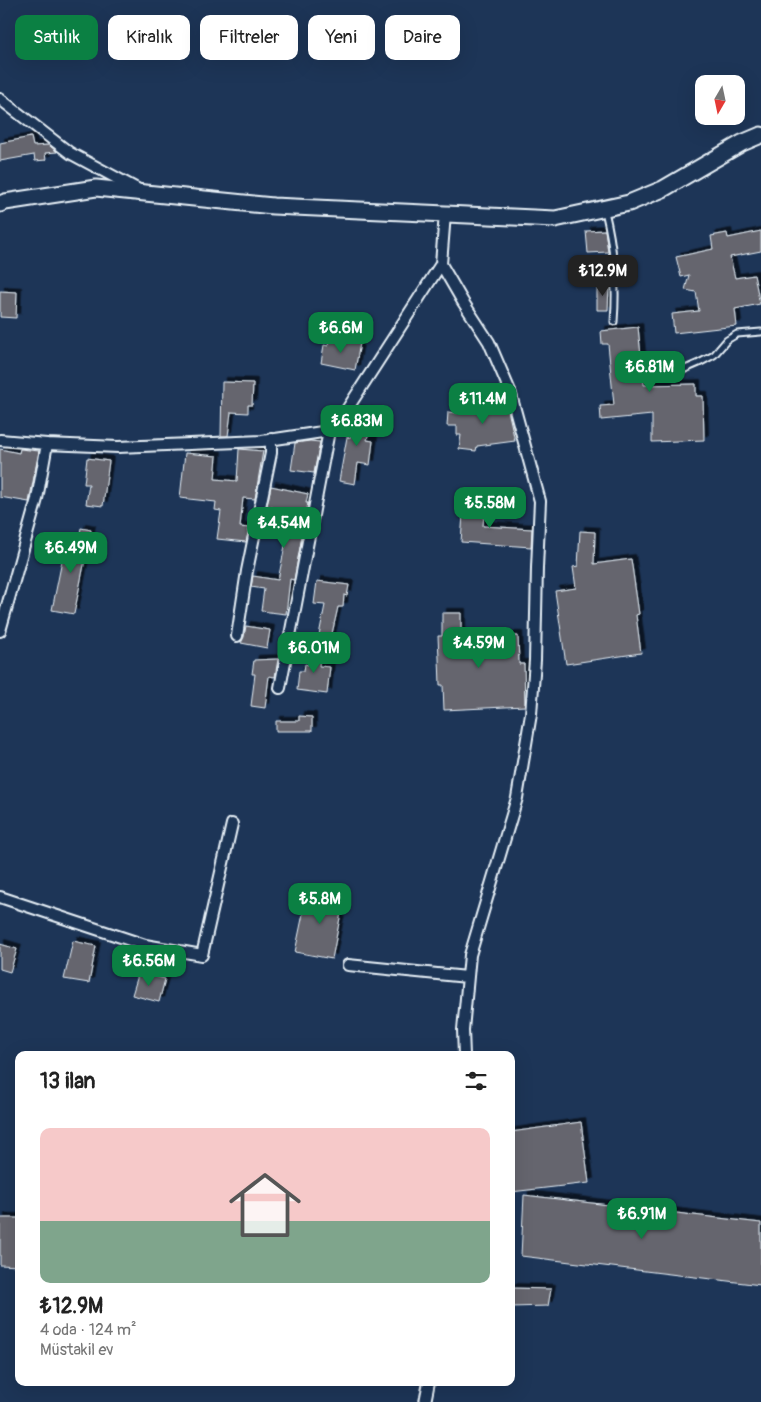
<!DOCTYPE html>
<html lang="tr">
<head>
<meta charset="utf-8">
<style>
  body { margin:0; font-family:Pangolin,sans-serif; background:#f6f6f6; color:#222; height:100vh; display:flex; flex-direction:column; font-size:19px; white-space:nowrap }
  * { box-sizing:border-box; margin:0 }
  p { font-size:16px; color:#767676 }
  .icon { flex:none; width:28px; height:28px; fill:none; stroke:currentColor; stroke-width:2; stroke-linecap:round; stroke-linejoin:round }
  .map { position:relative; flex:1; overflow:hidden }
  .details { position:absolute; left:15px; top:1051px; width:500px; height:335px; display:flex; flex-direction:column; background:#fff; border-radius:10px; box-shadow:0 5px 20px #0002 }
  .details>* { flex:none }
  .hud { position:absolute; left:15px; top:15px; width:500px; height:45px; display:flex; gap:10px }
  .needle { width:32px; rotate:189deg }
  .buttons { position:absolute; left:695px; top:75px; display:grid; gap:10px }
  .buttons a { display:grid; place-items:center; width:50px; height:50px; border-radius:10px; background:#fff; box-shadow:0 5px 20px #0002; font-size:25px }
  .price { position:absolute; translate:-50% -42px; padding:0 11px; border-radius:10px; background:#0b8043; color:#fff; font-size:16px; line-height:32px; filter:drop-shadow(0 1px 2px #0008) }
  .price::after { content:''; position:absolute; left:50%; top:30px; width:15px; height:11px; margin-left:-8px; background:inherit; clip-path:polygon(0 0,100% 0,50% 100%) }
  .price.selected { background:#222; color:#fff }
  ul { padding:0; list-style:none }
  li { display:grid; align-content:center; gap:10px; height:265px; padding:0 25px }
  li span { display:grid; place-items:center; height:155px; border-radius:10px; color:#555 }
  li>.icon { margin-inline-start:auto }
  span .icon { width:90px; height:90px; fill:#fffc; stroke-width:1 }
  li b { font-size:21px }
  h2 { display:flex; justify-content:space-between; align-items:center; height:60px; padding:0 25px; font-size:21px }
  .tag { padding:0 18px; border-radius:10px; background:#fff; box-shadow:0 5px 20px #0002; font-size:18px; line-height:45px }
  .tag.selected { background:#0b8043; color:#fff }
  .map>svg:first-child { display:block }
  .building { fill:#65656e; stroke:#e8f1f8; filter:url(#shadow) }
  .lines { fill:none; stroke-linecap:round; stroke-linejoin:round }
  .lane-casing { stroke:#e8f1f8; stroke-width:9 }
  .street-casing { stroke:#e8f1f8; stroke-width:14 }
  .secondary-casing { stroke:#e8f1f8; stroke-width:19 }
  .lane { stroke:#1d3557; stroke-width:5 }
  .street { stroke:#1d3557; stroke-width:10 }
  .secondary { stroke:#1d3557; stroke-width:15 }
</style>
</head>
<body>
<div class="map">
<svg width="761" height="1402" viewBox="0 0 761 1402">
  <defs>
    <filter id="shadow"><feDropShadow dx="4.5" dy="-4.5" stdDeviation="0" flood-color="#0009"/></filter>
  </defs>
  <rect width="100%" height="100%" fill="#1d3557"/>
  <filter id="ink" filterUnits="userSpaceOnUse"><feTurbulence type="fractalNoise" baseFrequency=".02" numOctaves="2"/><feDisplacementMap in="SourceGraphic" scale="10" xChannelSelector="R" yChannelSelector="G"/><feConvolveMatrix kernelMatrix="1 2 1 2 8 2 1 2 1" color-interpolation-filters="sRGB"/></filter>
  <g filter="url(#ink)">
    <path class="building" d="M 31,137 L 33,146 L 49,145 L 57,152 L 45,153 L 46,160 L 35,161 L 34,155 L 0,161 L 0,143 Z
      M 605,230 L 608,252 L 588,253 L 586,231 Z
      M 761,231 L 761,251 L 730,257 L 735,278 L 754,275 L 760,304 L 735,309 L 737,326 L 674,333 L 672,314 L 699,311 L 696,292 L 685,290 L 689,275 L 681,277 L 676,257 L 713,249 L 711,236 L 727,233 L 728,238 Z
      M 597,285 L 609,285 L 608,310 L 597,310 Z
      M 0,291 L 17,292 L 16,318 L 0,317 Z
      M 638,327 L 644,385 L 696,384 L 696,396 L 703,396 L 704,440 L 652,442 L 652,415 L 601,420 L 600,406 L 614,405 L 608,344 L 602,344 L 601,331 Z
      M 330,337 L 360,343 L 355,370 L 321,363 L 324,345 L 328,346 Z
      M 222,382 L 253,383 L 252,405 L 248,405 L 248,413 L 231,412 L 228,436 L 221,436 Z
      M 505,397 L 515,441 L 477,446 L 476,451 L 459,449 L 461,435 L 457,435 L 457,426 L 447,426 L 448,412 L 458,413 L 459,407 L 489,408 L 488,399 Z
      M 356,410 L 373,413 L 367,440 L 373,441 L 370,465 L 358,463 L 355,484 L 339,481 L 347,437 L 350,438 Z
      M 310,441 L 320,442 L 314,473 L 291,470 L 295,443 Z
      M 0,449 L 19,453 L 20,449 L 39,451 L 29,502 L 0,497 Z
      M 239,449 L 263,451 L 255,499 L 243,498 L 240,527 L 249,528 L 246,542 L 217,539 L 221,511 L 215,510 L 216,502 L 180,498 L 185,453 L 217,456 L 215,479 L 237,481 Z
      M 87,458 L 109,461 L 103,506 L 86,504 L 89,484 L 84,484 Z
      M 271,486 L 308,494 L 306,503 L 308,503 L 294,580 L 290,579 L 286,614 L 261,611 L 264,589 L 251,587 L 253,576 L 278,580 L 287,536 L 283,535 L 288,511 L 267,506 Z
      M 464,500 L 485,501 L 483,526 L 532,529 L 531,547 L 461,542 Z
      M 81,528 L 91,530 L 74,614 L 52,610 L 66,541 L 78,543 Z
      M 580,531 L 595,532 L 594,564 L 631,559 L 639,614 L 636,615 L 641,653 L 566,664 L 555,591 L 576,588 L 573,567 L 578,566 Z
      M 317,581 L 349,585 L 347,596 L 344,595 L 343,607 L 338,607 L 331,638 L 319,635 L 325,605 L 314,604 Z
      M 442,613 L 461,613 L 461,636 L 518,636 L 519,664 L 524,664 L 525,706 L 444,710 L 443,685 L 440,685 L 439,658 L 438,636 L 442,636 Z
      M 246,626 L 270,630 L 267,648 L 241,643 L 244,637 Z
      M 311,643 L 321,644 L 319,666 L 330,667 L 327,694 L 297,690 L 299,671 L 304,671 L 305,664 L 308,665 Z
      M 278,659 L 275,677 L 269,676 L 265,708 L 251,706 L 255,674 L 252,674 L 254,660 Z
      M 299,716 L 312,717 L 312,731 L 276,731 L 276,721 L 299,721 Z
      M 308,890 L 344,897 L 332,959 L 295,952 Z
      M 73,941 L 96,946 L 89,983 L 64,979 Z
      M 0,944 L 17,949 L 10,972 L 0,969 Z
      M 139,972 L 165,979 L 159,1002 L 132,995 Z
      M 581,1122 L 589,1183 L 511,1192 L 511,1132 Z
      M 524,1195 L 761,1223 L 761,1285 L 521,1256 Z
      M 0,1218 L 19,1218 L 19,1266 L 0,1265 Z
      M 511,1288 L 551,1289 L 548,1306 L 511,1307 Z"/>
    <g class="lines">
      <g class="lane-casing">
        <path id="lane" d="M 605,211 C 614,248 617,284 614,322
          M 676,373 L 699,363 L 714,355 L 727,340 L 737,334 L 761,332"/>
      </g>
      <g class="street-casing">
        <path id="street" d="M 0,99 L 70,153 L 137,189
          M 445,214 L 441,264 L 463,302 L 489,342 L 510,391 L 540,501 L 537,568 L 535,660 L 531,714 L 517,798 L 470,955 L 463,1030 L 464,1055
          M 0,440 L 47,444 L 118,447 L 262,441 L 329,431
          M 0,631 L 37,499 L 47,444
          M 237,636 L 247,571 L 271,453 L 271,439
          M 280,688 L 329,431 L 344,414 L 441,264
          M 0,897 L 145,945 L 202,955 L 232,824
          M 348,965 L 467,977
          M 425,1402 L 429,1382"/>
      </g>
      <g class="secondary-casing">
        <path id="secondary" d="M 0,204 L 5,202 L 96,188 L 273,206 L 555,219 L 629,203 L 663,189 L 742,143 L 761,135"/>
      </g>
      <use href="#lane" class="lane"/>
      <use href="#street" class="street"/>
      <use href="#secondary" class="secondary"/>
    </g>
  </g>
</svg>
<div class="buttons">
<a><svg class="needle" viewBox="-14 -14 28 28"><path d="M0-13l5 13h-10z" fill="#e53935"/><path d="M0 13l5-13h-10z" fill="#767676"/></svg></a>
</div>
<b class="price selected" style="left:603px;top:297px">₺12.9M</b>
<b class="price" style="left:341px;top:354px">₺6.6M</b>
<b class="price" style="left:650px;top:393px">₺6.81M</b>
<b class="price" style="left:483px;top:425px">₺11.4M</b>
<b class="price" style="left:357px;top:447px">₺6.83M</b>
<b class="price" style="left:490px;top:529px">₺5.58M</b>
<b class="price" style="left:284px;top:549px">₺4.54M</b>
<b class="price" style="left:71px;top:574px">₺6.49M</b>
<b class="price" style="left:479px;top:669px">₺4.59M</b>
<b class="price" style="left:314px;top:674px">₺6.01M</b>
<b class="price" style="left:320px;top:925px">₺5.8M</b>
<b class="price" style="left:149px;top:987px">₺6.56M</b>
<b class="price" style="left:642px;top:1240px">₺6.91M</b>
<div class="hud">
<a class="tag selected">Satılık</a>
<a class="tag">Kiralık</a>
<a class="tag">Filtreler</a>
<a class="tag">Yeni</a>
<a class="tag">Daire</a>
</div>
<section class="details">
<h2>13 ilan<svg class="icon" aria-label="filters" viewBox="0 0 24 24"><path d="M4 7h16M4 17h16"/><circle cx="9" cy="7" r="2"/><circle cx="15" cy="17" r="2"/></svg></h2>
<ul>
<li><span style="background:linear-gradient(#f6c9c9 60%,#7fa58c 0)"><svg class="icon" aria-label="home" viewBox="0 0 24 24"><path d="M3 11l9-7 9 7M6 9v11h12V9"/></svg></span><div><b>₺12.9M</b><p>4 oda · 124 m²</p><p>Müstakil ev</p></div></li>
</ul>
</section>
</div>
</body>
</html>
